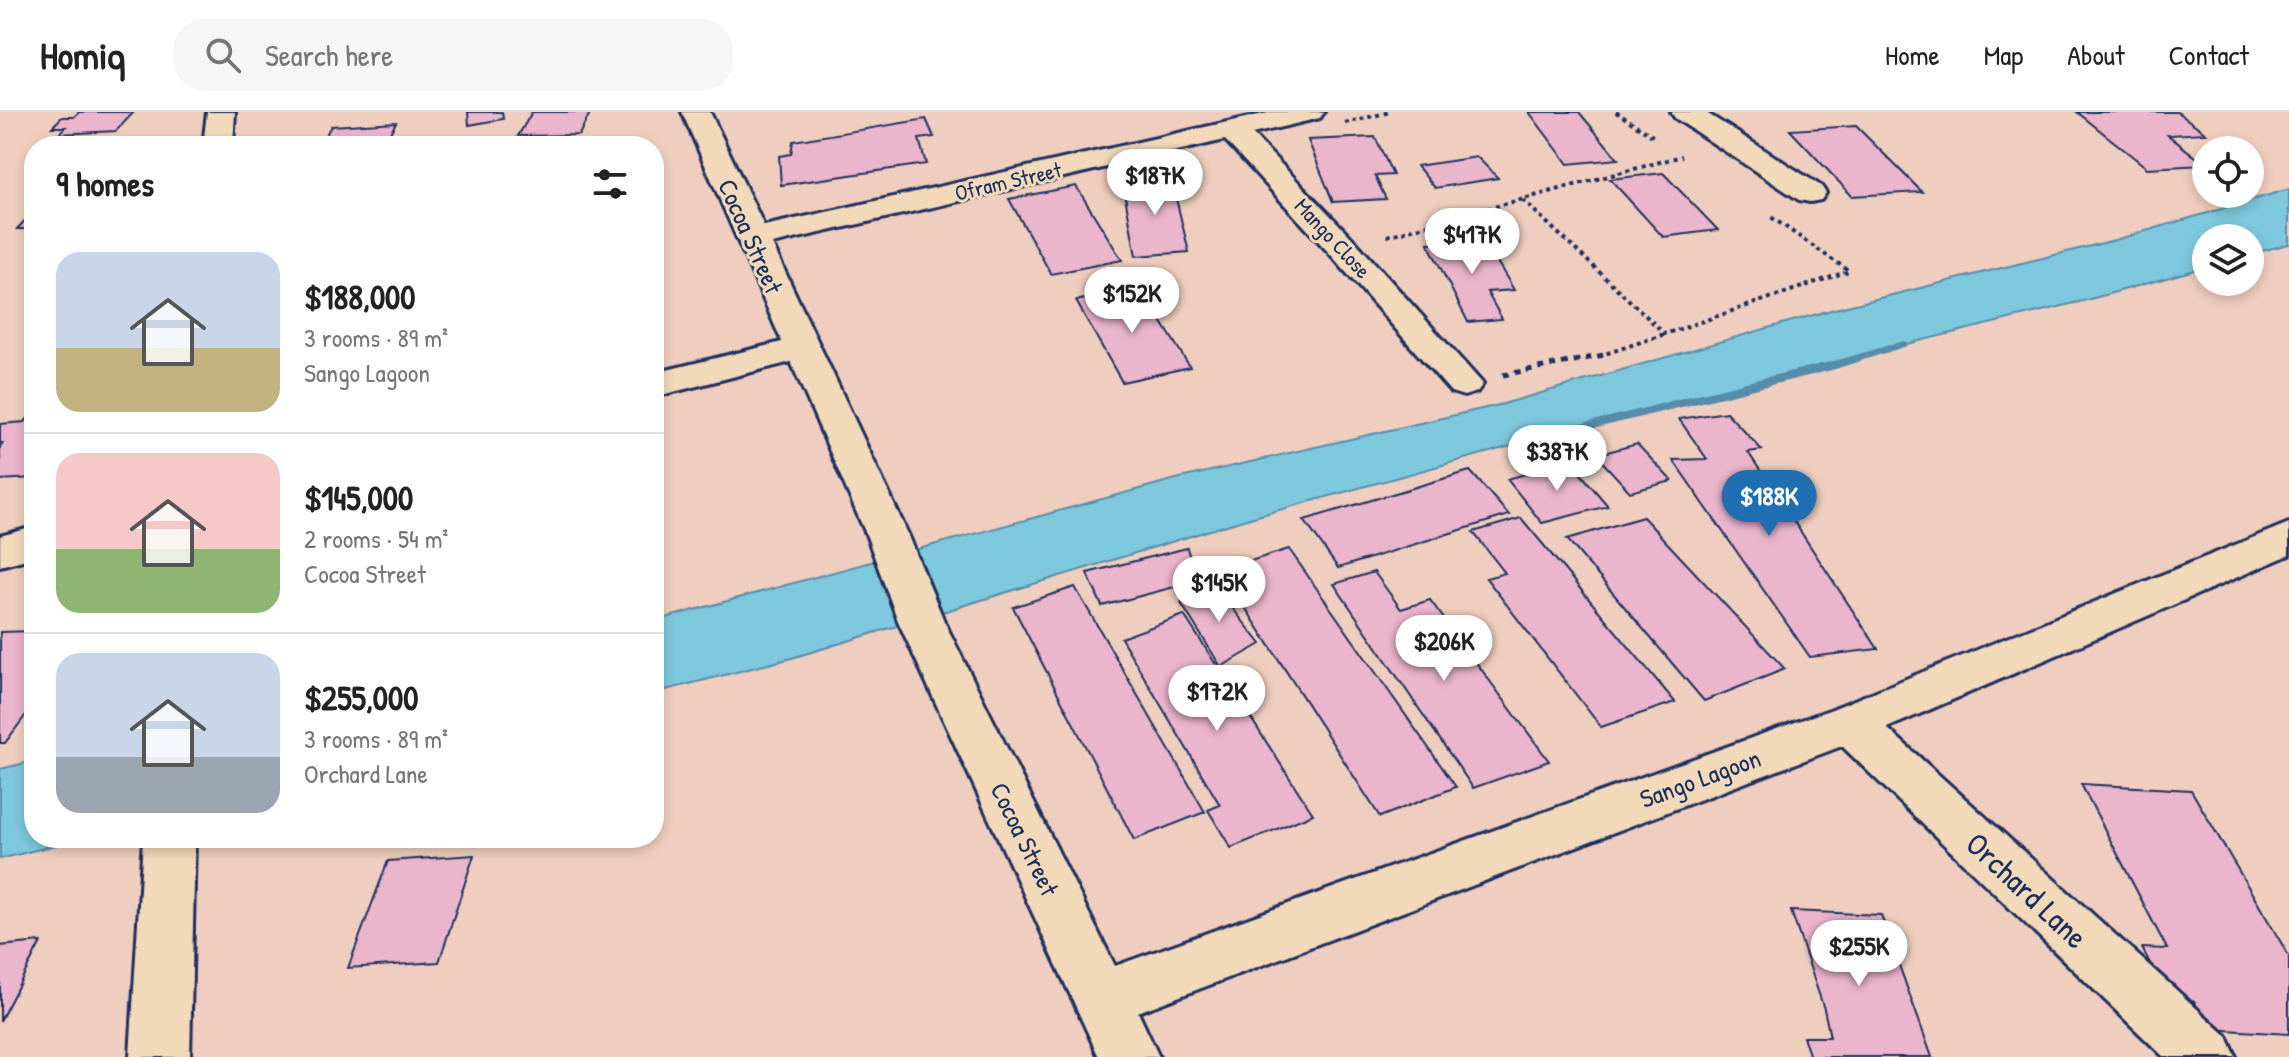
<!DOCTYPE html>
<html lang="en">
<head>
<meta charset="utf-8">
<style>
  body { margin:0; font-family:"Patrick Hand",sans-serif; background:#f6f6f6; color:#222; height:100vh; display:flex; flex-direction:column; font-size:30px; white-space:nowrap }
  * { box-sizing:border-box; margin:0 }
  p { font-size:26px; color:#767676 }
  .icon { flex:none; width:44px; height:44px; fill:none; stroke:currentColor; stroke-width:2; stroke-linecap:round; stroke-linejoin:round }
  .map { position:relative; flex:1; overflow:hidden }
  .details { position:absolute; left:24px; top:24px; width:640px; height:712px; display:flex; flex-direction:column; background:#fff; border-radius:32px; box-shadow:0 4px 12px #0003 }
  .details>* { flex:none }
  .tools { position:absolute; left:2192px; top:24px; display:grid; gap:16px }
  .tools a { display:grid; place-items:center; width:72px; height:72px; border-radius:50%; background:#fff; box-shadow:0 4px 12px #0003; font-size:40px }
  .price { position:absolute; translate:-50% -68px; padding:0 18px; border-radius:28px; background:#fff; color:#222; font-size:26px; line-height:52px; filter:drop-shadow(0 2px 4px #0008) }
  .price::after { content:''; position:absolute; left:50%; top:48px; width:24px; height:18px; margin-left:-12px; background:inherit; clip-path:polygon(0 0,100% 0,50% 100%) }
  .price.active { background:#1f6fb2; color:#fff }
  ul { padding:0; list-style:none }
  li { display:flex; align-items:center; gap:24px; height:200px; padding:0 32px }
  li+li { border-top:2px solid #e0e0e0 }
  li span { display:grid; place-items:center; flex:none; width:224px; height:160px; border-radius:24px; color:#555 }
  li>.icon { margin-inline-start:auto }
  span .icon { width:96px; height:96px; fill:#fffc; stroke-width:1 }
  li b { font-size:34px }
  h2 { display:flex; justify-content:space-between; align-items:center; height:96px; padding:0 32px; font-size:34px }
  header { display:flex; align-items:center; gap:48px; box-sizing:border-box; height:112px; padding:0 40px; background:#fff; border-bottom:2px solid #e0e0e0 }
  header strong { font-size:38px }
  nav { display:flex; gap:44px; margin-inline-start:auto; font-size:28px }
  .search { width:560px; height:72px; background:#f6f6f6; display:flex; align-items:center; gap:20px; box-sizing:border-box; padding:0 28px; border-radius:32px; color:#767676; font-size:30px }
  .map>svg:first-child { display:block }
  .water { fill:#7dc8dc; stroke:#568baa; stroke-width:2 }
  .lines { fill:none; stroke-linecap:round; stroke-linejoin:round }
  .stream { fill:#568baa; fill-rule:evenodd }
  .building { fill:#ebb5cc; stroke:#1b2f5e; stroke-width:2 }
  .street-casing { stroke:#1b2f5e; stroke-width:6 }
  .path-far1 { stroke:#1b2f5e; stroke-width:4; stroke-dasharray:4 4; stroke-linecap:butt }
  .path { stroke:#1b2f5e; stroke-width:5; stroke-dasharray:6 6; stroke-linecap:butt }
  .street { fill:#f2d9ba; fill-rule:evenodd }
  .labels { text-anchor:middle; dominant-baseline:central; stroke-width:6; stroke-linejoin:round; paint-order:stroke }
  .far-street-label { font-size:22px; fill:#1b2f5e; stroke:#f2d9ba }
  .street-label { font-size:26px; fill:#1b2f5e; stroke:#f2d9ba }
  .near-street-label { font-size:32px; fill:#1b2f5e; stroke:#f2d9ba }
</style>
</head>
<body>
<header>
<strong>Homiq</strong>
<div class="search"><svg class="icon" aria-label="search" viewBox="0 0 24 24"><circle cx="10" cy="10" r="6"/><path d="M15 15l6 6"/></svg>Search here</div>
<nav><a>Home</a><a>Map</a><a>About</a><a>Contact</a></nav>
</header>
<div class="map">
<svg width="2289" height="945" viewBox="0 0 2289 945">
  <rect width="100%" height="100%" fill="#f0cebf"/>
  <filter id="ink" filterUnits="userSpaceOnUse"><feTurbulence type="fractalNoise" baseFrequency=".0125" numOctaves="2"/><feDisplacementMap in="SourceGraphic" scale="16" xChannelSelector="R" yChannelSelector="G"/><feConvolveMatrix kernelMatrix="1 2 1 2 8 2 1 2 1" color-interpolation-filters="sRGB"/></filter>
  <g filter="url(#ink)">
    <path class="water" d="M 2289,77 L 2289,132 L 2250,142 L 2250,126 L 2206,126 L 2206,155 L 2083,189 L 1686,286 L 1243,408 L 792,546 L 654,581 L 654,509 L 1176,367 L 1503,292 L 1831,198 L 2115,128 Z
      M 34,649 L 34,726 L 84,726 L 0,747 L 0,657 Z"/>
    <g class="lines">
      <path class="stream" d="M 1903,229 L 1907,230 L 1907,234 L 1832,258 L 1552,327 L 1546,323 L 1552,319 L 1825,252 Z"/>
    </g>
    <path class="building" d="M 79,0 L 134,0 L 116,19 L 59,22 L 66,15 L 52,15 L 62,5 L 74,5 Z
      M 468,0 L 502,0 L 503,7 L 469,13 Z
      M 532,0 L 619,0 L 590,1 L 579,23 L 518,24 Z
      M 1529,0 L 1579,0 L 1618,47 L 1568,52 Z
      M 2077,0 L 2177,0 L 2206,21 L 2168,23 L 2206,53 L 2147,56 Z
      M 926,7 L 934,25 L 919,27 L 926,52 L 781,73 L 779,44 L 791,42 L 793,29 Z
      M 396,10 L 383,34 L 309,34 L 320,33 L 331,14 Z
      M 1856,14 L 1922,80 L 1852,84 L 1790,18 Z
      M 1375,25 L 1393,63 L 1375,64 L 1386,87 L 1333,90 L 1308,28 Z
      M 1477,45 L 1498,66 L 1435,76 L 1417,54 Z
      M 1663,61 L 1718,118 L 1663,125 L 1610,67 Z
      M 1171,66 L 1189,140 L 1136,144 L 1122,68 Z
      M 1076,74 L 1122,148 L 1051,162 L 1009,87 Z
      M 30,103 L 34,103 L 34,117 L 17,117 Z
      M 1483,126 L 1514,178 L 1487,180 L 1502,207 L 1468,210 L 1428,131 Z
      M 1140,175 L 1190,255 L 1122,270 L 1076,189 Z
      M 34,299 L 34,366 L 0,368 L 0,334 L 3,331 L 0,331 L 0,312 L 25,310 Z
      M 1726,300 L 1762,338 L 1748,340 L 1878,537 L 1810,545 L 1673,348 L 1707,347 L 1679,307 Z
      M 1637,332 L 1672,369 L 1630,380 L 1596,343 Z
      M 1571,350 L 1608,394 L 1542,411 L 1507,367 Z
      M 1470,359 L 1509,403 L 1338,456 L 1304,408 Z
      M 1643,405 L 1785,557 L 1704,589 L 1567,427 Z
      M 1521,406 L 1675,590 L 1601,615 L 1486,466 L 1505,461 L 1473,420 Z
      M 1187,436 L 1197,469 L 1102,494 L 1087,461 Z
      M 1289,437 L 1456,675 L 1380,705 L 1221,458 Z
      M 1374,460 L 1401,497 L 1430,488 L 1549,649 L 1473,676 L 1334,472 Z
      M 1197,469 L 1218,478 L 1261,532 L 1221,555 L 1181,491 Z
      M 1075,475 L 1205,700 L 1134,728 L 1013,495 Z
      M 1184,503 L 1313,702 L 1231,736 L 1208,698 L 1220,693 L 1121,526 Z
      M 34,519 L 34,592 L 5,631 L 0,631 L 0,520 Z
      M 2081,672 L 2191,678 L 2289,844 L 2289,922 L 2209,917 L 2194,889 L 2169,888 L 2142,836 L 2167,837 Z
      M 474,743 L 439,850 L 348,856 L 388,749 Z
      M 1791,799 L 1881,803 L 1932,945 L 1810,945 L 1803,925 L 1830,925 L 1824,897 Z
      M 41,830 L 0,909 L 0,834 Z"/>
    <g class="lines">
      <g class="street-casing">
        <path id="street" d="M 207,0 L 235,0 L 233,34 L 203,34 Z
          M 682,0 L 710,0 L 764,114 L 1272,0 L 1324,0 L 1320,6 L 1252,22 L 1355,129 L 1483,272 L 1477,280 L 1464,284 L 1451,280 L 1331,143 L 1225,28 L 772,132 L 908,422 L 944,509 L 1115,854 L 1832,597 L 2289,411 L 2289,443 L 1887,616 L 2227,924 L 2236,945 L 2164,945 L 1842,634 L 1138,900 L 1159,945 L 1099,945 L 898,509 L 866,422 L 791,250 L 654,285 L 654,261 L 782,230 Z
          M 1671,0 L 1705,0 L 1821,74 L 1826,81 L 1821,88 L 1810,90 L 1799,88 L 1675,6 Z
          M 34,415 L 34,445 L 0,454 L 0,424 Z
          M 143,726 L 195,726 L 190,945 L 130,945 Z"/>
      </g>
      <path class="path-far1" d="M 1616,0 L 1654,25
        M 1345,11 L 1390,0
        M 1523,88 L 1665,222 L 1849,159 L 1771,105
        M 1387,124 L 1682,44
        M 1599,244 L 1665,222"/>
      <path class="path" d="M 1503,263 L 1609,242"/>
      <use href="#street" class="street"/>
    </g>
  </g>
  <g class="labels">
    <g class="far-street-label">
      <text transform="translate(1008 69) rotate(-13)">Ofram Street</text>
      <text transform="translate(1333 126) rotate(47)">Mango Close</text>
    </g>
    <g class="street-label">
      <text transform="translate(751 124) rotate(66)">Cocoa Street</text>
      <text transform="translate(1700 666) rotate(-20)">Sango Lagoon</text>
      <text transform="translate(1025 727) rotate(64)">Cocoa Street</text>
    </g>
    <g class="near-street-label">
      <text transform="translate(2027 778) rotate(43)">Orchard Lane</text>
    </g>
  </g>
</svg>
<div class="tools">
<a><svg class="icon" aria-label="locate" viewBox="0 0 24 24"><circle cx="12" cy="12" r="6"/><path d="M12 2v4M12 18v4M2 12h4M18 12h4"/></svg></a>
<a><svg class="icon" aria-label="layers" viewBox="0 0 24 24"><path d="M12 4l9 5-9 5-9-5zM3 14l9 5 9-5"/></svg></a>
</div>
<b class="price" style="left:1155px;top:105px">$187K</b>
<b class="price" style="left:1472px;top:164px">$417K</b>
<b class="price" style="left:1132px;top:223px">$152K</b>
<b class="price" style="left:1557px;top:381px">$387K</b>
<b class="price active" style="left:1769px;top:426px">$188K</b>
<b class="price" style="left:1219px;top:512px">$145K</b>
<b class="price" style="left:1444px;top:571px">$206K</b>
<b class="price" style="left:1217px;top:621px">$172K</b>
<b class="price" style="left:1859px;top:876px">$255K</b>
<section class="details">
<h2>9 homes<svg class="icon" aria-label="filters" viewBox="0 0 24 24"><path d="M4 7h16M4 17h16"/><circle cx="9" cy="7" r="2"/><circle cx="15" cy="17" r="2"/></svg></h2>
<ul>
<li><span style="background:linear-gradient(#c9d6e8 60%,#c2b280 0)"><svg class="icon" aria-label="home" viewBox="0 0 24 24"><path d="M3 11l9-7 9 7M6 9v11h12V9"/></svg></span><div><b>$188,000</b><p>3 rooms · 89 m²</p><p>Sango Lagoon</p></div></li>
<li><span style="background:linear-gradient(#f6c9c9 60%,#8fb573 0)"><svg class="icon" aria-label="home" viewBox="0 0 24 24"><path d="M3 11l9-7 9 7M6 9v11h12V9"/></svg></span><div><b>$145,000</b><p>2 rooms · 54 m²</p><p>Cocoa Street</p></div></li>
<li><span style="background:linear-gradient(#c9d6e8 65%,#9aa5b1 0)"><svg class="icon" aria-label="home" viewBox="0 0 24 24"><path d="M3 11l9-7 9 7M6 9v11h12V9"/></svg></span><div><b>$255,000</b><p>3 rooms · 89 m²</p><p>Orchard Lane</p></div></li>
</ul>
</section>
</div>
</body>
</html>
